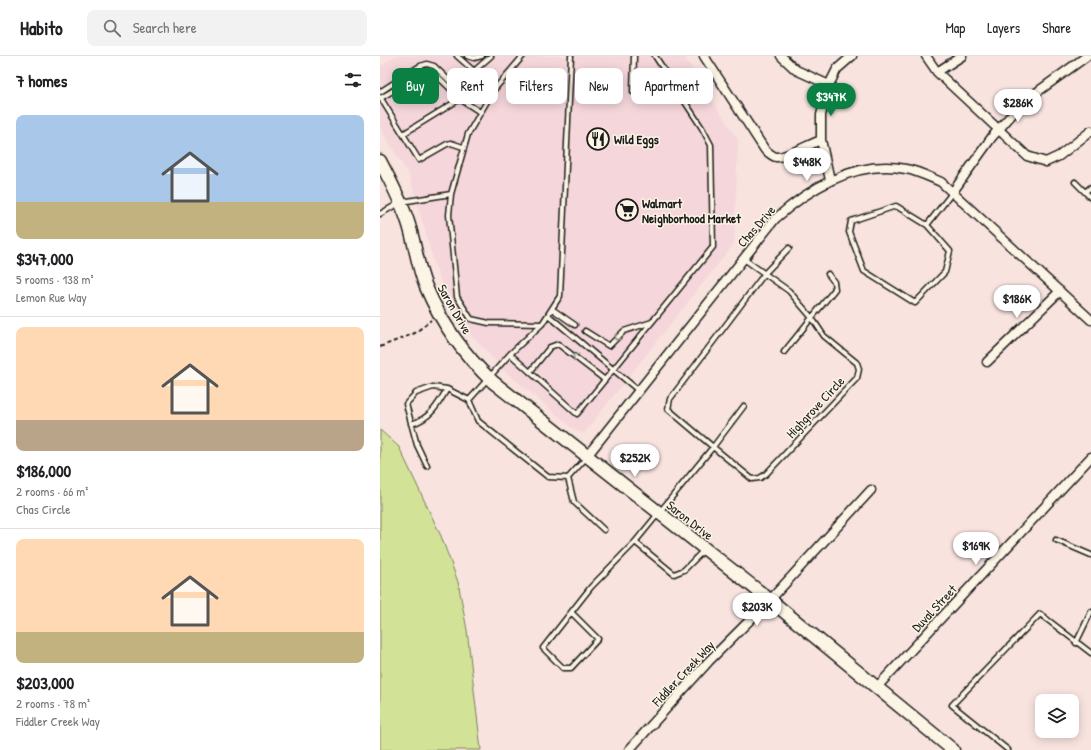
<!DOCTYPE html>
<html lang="en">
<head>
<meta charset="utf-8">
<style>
  body { margin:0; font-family:"Patrick Hand",sans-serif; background:#f2f2f2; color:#202124; height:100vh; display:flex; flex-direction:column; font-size:15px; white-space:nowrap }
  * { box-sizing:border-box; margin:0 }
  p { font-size:13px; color:#757577 }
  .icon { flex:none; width:22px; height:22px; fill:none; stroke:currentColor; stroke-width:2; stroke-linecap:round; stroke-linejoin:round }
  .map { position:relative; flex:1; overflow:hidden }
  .side { display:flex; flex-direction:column; background:#fff; width:380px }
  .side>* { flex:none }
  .top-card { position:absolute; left:12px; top:12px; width:380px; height:36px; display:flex; gap:8px }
  .tools { position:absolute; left:655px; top:638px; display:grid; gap:8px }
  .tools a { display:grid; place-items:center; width:44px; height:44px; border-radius:8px; background:#fff; box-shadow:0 2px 10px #0003; font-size:20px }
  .price { position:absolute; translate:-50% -34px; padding:0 9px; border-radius:14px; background:#fff; color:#222; font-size:13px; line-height:26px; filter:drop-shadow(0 1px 2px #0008) }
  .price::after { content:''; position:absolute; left:50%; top:24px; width:12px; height:9px; margin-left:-6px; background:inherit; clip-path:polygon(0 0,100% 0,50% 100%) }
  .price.on { background:#0b8043; color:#fff }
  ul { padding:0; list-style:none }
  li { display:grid; align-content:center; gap:8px; height:212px; padding:0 16px }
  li+li { border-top:1px solid #e0e0e0 }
  li span { display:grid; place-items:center; height:124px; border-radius:8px; color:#555 }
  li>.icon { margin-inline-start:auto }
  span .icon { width:72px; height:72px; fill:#fffc; stroke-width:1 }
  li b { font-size:17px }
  h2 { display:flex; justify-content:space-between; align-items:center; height:48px; padding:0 16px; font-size:17px }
  .pill { padding:0 14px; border-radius:8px; background:#fff; box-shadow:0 2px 10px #0003; font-size:14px; line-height:36px }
  .pill.on { background:#0b8043; color:#fff }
  header { display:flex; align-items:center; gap:24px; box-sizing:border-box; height:56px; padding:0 20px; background:#fff; border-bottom:1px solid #e0e0e0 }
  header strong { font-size:19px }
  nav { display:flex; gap:22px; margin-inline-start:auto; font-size:14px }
  .search { width:280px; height:36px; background:#f2f2f2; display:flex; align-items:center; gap:10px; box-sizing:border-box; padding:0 14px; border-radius:8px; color:#757577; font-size:15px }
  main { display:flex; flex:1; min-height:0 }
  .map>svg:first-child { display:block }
  .built { fill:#f5d6db }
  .green { fill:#d2e397; stroke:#77805a }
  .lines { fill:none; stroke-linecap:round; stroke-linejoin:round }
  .lane-casing { stroke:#1c1c1c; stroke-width:7 }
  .street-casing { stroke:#1c1c1c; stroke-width:11 }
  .secondary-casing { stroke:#1c1c1c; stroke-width:15 }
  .path { stroke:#1c1c1c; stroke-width:2; stroke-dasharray:4 3; stroke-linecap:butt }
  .lane { stroke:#fcf5e5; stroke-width:4 }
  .street { stroke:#fcf5e5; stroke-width:8 }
  .secondary { stroke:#fcf5e5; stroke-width:12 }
  .oneway { stroke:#97938b }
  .labels { text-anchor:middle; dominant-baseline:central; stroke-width:3; stroke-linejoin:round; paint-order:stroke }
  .poi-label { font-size:13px; font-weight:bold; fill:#1c1c1c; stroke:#fcf5e5; text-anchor:start }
  .street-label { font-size:13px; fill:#1c1c1c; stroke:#fcf5e5 }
</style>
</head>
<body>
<header>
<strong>Habito</strong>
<div class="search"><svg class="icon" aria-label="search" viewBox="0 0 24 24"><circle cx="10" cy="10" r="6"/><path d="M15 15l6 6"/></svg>Search here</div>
<nav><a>Map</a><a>Layers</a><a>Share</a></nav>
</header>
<main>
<section class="side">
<h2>7 homes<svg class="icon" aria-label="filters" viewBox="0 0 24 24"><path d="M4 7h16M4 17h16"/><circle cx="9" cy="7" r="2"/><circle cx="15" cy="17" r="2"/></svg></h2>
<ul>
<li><span style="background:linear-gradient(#a9c7e8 70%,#c2b280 0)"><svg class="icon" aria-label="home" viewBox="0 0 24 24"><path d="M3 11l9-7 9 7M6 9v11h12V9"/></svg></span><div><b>$347,000</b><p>5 rooms · 138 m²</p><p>Lemon Rue Way</p></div></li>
<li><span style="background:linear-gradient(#ffd9b3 75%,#b9a48a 0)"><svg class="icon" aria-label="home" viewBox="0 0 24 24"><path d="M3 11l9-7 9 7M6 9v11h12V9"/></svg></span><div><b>$186,000</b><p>2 rooms · 66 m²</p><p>Chas Circle</p></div></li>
<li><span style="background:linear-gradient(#ffd9b3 75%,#c2b280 0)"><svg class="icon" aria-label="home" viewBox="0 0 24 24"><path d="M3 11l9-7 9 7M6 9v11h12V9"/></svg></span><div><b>$203,000</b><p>2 rooms · 78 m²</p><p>Fiddler Creek Way</p></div></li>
</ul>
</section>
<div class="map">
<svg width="711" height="694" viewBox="0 0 711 694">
  <rect width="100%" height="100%" fill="#f8e3df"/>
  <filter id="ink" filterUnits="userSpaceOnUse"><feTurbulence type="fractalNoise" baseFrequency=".025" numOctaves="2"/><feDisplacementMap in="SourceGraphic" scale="8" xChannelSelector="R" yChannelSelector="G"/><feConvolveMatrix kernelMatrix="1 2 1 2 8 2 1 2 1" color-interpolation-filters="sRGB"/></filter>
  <g filter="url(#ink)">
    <path class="built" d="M 15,0 L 304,0 L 358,84 L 354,188 L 204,377 L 195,374 L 126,316 L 92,280 L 67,242 L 54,207 L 30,121 L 0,72 L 0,11 Z"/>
    <path class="green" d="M 0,374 L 19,391 L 61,480 L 78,526 L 87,574 L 101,694 L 0,694 Z"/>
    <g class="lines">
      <g class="lane-casing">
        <path id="lane" d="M 77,0 L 94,15 L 113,35
          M 87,0 L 94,2 L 102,0
          M 143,0 L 113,35 L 88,78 L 71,138 L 69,159 L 77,241 L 91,263 L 109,267 L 162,268
          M 254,0 L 253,36 L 299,37
          M 94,15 L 111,0
          M 0,36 L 40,10 L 47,8 L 54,10 L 78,33 L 80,43
          M 0,41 L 23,78
          M 1,42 L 45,15 L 55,18 L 80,42
          M 83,91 L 71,87 L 67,88 L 39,104 L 23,78 L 80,43 L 100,56
          M 695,126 L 711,142
          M 705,136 L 711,131
          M 0,158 L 21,146 L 71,138
          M 547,169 L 516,150 L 471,165 L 469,176 L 484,215 L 535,247 L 565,216 L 570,195 L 547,169 L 572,137
          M 172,253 L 195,269
          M 168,259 L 259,335
          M 205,275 L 229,290 L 244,275 L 272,266
          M 404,296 L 455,233 L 454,226 L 448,218
          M 130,298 L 197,358 L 333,191 L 331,89 L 322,72 L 275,0
          M 150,316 L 170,291 L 178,288 L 225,324
          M 89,344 L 130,298 L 162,268 L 180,240 L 191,0
          M 364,350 L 333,391 L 288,353 L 290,343 L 385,217 L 409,192
          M 31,368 C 50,363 58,349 67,333
          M 47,410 L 37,389 L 26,348 L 36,337 L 53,331 L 67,333 L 89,344 L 98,365 L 168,421 L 188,422 L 206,402
          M 188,422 L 194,446 L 224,474
          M 676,484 L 711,499
          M 255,486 L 294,518 L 304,514 L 324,494
          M 192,557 L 218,583 L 191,612 L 183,612 L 163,592 L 211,531 L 255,486 L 333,391 L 372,423 L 380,422 L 386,418 L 477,322 L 479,313 L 477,307 L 444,280 L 432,262 L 409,235 L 364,203
          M 696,587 L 711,556
          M 628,694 L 572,649 L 660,558 L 711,597"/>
      </g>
      <g class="street-casing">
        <path id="street" d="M 324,0 L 385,94 C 388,96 392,100 396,101 C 405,102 430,88 441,84
          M 401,0 L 416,14 L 449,29
          M 546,0 L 557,16 L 647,100 L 666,106 L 679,100 L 711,75
          M 557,16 L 582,0
          M 450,124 L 441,84 L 441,59 L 449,29 L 457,13 L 472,0
          M 572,137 L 612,81 L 642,47 L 707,0
          M 607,306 L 680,235
          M 207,400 L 395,163 C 430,132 476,103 526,113 C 538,115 549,121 561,126 L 711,264
          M 496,632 L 711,401
          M 249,694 L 329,605 L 390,544 L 491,434"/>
      </g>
      <g class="secondary-casing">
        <path id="secondary" d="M 0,105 C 10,124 20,143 27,163 C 35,185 37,210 46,231 C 61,266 85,300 113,326 L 390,544 L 573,694"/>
      </g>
      <path class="path" d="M 0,291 L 35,277 L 51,264"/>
      <use href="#lane" class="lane"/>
      <use href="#street" class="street"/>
      <use href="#secondary" class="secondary"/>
    </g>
    <defs><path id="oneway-chevron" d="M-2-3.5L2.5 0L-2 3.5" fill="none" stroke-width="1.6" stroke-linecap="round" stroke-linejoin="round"/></defs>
    <g class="oneway">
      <use href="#oneway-chevron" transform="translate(237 282) rotate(135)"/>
      <use href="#oneway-chevron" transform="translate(195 300) rotate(-141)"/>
    </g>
  </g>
  <defs>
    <g id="restaurant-ring" transform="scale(1.15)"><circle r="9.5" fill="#fcf5e5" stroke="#1c1c1c" stroke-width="1.5"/><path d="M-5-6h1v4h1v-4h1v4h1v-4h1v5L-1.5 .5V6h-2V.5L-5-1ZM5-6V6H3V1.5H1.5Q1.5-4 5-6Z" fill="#1c1c1c"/></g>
    <g id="supermarket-ring" transform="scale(1.15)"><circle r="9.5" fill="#fcf5e5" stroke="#1c1c1c" stroke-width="1.5"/><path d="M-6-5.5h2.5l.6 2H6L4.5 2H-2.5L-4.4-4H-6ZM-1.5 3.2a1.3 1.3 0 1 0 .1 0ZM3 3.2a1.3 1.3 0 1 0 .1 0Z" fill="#1c1c1c"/></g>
  </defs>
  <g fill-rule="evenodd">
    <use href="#restaurant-ring" x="218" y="83"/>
    <use href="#supermarket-ring" x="247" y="154"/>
  </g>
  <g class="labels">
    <g class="poi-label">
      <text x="234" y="83">Wild Eggs</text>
      <text x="262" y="147">Walmart<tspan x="262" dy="15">Neighborhood Market</tspan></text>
    </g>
    <g class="street-label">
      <text transform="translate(376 170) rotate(-49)">Chas Drive</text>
      <text transform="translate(75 253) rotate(60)">Saron Drive</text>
      <text transform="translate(435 351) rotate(-47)">Highgrove Circle</text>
      <text transform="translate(310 464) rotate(38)">Saron Drive</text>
      <text transform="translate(554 552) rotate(-47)">Duval Street</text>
      <text transform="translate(303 617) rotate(-47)">Fiddler Creek Way</text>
    </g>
  </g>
</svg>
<div class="tools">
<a><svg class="icon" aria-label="layers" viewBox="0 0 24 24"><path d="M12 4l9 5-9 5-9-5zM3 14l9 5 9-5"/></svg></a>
</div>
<b class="price on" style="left:451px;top:61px">$347K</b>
<b class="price" style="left:638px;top:67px">$286K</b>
<b class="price" style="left:427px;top:126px">$448K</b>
<b class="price" style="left:637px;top:263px">$186K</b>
<b class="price" style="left:255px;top:422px">$252K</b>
<b class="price" style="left:596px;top:510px">$169K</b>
<b class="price" style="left:377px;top:571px">$203K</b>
<div class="top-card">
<a class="pill on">Buy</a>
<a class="pill">Rent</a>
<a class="pill">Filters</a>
<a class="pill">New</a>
<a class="pill">Apartment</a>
</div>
</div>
</main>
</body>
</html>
